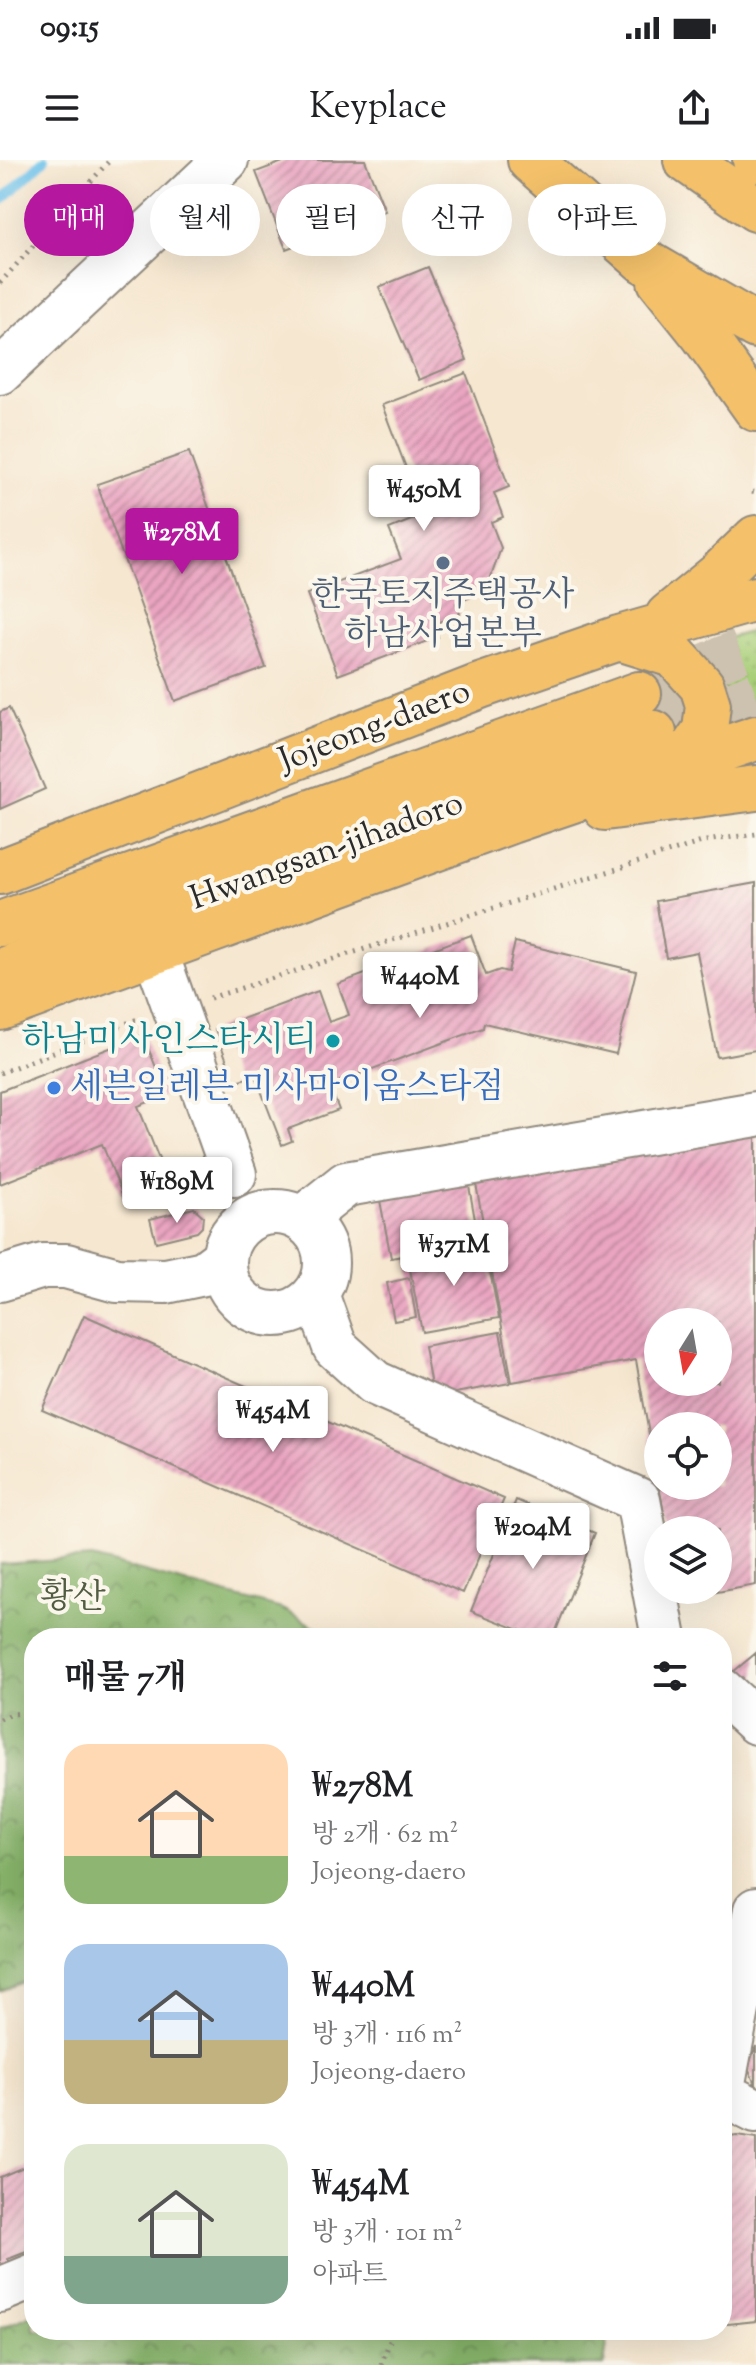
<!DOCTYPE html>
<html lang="ko">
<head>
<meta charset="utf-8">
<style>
  body { margin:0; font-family:"Sorts Mill Goudy","Noto Serif KR",serif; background:#f2f2f2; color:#202124; height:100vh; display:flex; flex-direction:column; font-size:30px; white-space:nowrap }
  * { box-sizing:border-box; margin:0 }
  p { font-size:26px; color:#757577 }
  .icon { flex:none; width:44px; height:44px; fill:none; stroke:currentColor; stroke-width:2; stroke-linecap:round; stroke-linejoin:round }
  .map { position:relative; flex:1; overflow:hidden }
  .sheet { position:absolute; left:24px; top:1468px; width:708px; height:712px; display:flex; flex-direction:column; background:#fff; border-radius:32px; box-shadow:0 8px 32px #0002 }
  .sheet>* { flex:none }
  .guide { position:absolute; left:24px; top:24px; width:708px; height:72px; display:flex; gap:16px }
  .needle { width:52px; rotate:191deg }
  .fabs { position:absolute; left:644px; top:1148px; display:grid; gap:16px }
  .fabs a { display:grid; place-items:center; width:88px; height:88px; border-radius:50%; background:#fff; box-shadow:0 8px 32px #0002; font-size:40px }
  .price { position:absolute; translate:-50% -68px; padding:0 18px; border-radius:8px; background:#fff; color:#222; font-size:26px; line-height:52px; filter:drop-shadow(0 2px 4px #0008) }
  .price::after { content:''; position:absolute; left:50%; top:48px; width:24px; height:18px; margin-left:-12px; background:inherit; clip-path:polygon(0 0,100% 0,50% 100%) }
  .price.selected { background:#b5179e; color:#fff }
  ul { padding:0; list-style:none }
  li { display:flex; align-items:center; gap:24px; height:200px; padding:0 40px }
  li span { display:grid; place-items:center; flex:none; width:224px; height:160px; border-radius:24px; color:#555 }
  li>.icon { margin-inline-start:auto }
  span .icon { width:96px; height:96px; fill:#fffc; stroke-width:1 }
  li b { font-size:34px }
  h2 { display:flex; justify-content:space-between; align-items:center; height:96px; padding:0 40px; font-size:34px }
  .chip { padding:0 28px; border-radius:36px; background:#fff; box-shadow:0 8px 32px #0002; font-size:28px; line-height:72px }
  .chip.selected { background:#b5179e; color:#fff }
  .status { display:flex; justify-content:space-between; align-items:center; height:56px; padding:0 40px; background:#fff; direction:ltr }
  .status svg { height:22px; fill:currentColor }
  header { display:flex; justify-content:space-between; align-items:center; height:104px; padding:0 40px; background:#fff; font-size:36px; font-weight:600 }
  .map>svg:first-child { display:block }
  .grass { fill:url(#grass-dots); stroke:#6a7d52; stroke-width:2 }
  .forest { fill:url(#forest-crowns); stroke:#586e4a; stroke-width:2 }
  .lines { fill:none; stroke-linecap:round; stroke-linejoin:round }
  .stream { stroke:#6ec2eb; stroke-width:10 }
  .building { fill:url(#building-hatch); fill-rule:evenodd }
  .major-tunnel { stroke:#cdc1af; stroke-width:44; stroke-dasharray:44 22; stroke-linecap:butt }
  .minor-casing { stroke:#90897e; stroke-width:48 }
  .major-casing { stroke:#90897e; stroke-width:48 }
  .path { stroke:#90897e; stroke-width:5; stroke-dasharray:2 6; stroke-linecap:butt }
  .minor { stroke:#fff; stroke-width:44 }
  .major { stroke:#f4c16a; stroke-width:44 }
  .service-dot { fill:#5c6f8a; stroke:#fbf7ec; stroke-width:3 }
  .culture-dot { fill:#0f9aa8; stroke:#fbf7ec; stroke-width:3 }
  .shop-dot { fill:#3f7fe0; stroke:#fbf7ec; stroke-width:3 }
  .labels { text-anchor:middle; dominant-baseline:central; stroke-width:8; stroke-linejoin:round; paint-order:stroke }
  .service-label { font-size:34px; fill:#4e5e75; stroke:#fbf7ec }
  .street-label { font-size:34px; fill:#2b2b2b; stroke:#fbf7ec }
  .culture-label { font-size:34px; fill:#0d838f; stroke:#fbf7ec; text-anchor:end }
  .shop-label { font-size:34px; fill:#366cbe; stroke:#fbf7ec; text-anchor:start }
  .park-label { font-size:34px; fill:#515c42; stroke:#fbf7ec }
</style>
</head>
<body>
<div class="status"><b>09:15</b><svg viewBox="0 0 49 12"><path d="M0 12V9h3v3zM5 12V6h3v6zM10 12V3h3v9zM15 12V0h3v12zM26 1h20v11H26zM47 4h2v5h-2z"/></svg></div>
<header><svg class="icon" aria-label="menu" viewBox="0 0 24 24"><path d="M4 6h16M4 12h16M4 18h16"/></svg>Keyplace<svg class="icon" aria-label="share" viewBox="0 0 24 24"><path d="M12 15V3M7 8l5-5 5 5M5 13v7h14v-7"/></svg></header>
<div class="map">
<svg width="756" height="2205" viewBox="0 0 756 2205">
  <defs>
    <pattern id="grass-dots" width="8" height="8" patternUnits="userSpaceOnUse" patternTransform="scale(2)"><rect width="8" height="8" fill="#a9cf79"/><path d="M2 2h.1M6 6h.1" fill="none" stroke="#92b269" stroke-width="1.8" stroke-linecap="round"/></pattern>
    <pattern id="forest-crowns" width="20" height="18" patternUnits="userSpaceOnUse" patternTransform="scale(2)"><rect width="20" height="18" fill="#86b269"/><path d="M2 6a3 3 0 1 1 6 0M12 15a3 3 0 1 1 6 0" fill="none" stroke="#6e9157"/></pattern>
    <pattern id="building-hatch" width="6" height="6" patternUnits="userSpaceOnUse" patternTransform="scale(2)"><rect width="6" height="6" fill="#eaa5c1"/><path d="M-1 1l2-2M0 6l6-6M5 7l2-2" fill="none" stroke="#be879d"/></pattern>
  </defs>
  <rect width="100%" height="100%" fill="#fbf7ec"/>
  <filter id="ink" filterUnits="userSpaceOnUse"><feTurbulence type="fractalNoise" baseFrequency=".0125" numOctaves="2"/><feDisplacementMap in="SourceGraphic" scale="16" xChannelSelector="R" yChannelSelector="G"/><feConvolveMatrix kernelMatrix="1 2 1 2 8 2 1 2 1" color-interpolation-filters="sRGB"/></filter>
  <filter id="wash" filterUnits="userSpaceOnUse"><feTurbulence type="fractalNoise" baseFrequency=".006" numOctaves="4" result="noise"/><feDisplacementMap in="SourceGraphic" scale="32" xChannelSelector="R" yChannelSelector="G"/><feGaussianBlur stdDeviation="1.8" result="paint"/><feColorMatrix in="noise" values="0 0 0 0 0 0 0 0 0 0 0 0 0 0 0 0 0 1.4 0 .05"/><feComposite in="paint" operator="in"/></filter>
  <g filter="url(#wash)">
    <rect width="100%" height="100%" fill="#f6e7d0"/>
    <path class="grass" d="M 756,470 L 756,541 L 737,547 L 730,545 L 717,508 L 703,493 L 707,484 Z"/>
    <path class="forest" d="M 92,1398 L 282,1449 L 336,1478 L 34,1478 L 34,1818 L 0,1831 L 0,1404 Z
      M 34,2154 L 34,2170 L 609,2170 L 604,2205 L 0,2205 L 0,2168 Z"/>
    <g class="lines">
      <path class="stream" d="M 0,42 L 44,0"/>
    </g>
    <g id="blocks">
      <path class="building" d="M 288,0 L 365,0 L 385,51 L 286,89 L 256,12 Z
        M 428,107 L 467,200 L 419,220 L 379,127 Z
        M 466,213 L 509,327 L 494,333 L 503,357 L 491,362 L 501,388 L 486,431 L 456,443 L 460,454 L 433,464 L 438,477 L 338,515 L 307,434 L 401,399 L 389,369 L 424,355 L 382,245 Z
        M 189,292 L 266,508 L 175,541 L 97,324 Z
        M 9,548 L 45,629 L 0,649 L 0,552 Z
        M 756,723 L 756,890 L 717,897 L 697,792 L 666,798 L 656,741 Z
        M 471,775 L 486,815 L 500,810 L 508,812 L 515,782 L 636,811 L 616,894 L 484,863 L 483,868 L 329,925 L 339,950 L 288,969 L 292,981 L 282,985 L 255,915 L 235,922 L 215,869 L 318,831 L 329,862 L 349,855 L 338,824 Z
        M 143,875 L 167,935 L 138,946 L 168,1022 L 124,1039 L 102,984 L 0,1024 L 0,931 Z
        M 756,962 L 756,1425 L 679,1439 L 678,1430 L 718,1430 L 718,1370 L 667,1370 L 659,1326 L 718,1326 L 718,1266 L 658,1266 L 656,1314 L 636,1200 L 512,1222 L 474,1013 ZM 658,1162 L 718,1162 L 718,1222 L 658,1222 Z
        M 467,1015 L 479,1082 L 391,1098 L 378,1030 Z
        M 194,1048 L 203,1056 L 202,1067 L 197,1072 L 156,1082 L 150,1059 Z
        M 485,1085 L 499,1158 L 422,1172 L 408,1099 Z
        M 409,1118 L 416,1157 L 394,1161 L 387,1123 Z
        M 84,1155 L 504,1339 L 463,1433 L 42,1250 Z
        M 500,1172 L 510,1223 L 433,1237 L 424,1186 Z
        M 516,1340 L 595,1373 L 553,1478 L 540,1478 L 471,1451 Z
        M 756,1493 L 756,1529 L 727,1517 Z
        M 756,1886 L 756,1927 L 748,1907 Z
        M 737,1976 L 756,1979 L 756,2161 L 728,2164 L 722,2163 L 722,1978 Z
        M 28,2005 L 34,2019 L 34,2089 L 8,2099 L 17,2121 L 0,2128 L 0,2017 Z"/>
    </g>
  </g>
  <g filter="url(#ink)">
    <use href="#blocks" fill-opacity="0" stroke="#90897e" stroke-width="2"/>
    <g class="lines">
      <path class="major-tunnel" d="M 639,534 L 756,484
        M 654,573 L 756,534"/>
      <g class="minor-casing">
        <path id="minor" d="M 0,212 L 226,0
          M 155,791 L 234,1014
          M224 1103a51 51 0 1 1 102 0a51 51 0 1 1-102 0Z
          M 302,1059 L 346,1024 L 756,954
          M 0,1119 L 43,1106 L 66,1106 L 117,1120 L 166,1121 L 204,1113 L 224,1098
          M 316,1134 L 335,1187 L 375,1223 L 638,1340 L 664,1478
          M 722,1531 L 756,1562
          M 722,1928 L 756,1750
          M 722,1934 L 756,1951
          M 0,2130 L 34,2116"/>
      </g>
      <g class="major-casing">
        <path id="major" d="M 530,0 L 644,101 L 756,166
          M 686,0 L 756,49
          M 755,0 L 756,0
          M 660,121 L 704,176 L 756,249
          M 668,456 L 718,415 L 756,378
          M 619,478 L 674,495 L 702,526 L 708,545 L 705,570 L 684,601
          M 605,648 L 756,628
          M 0,712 L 480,526 L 619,478 L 756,439
          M 0,764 L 639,534
          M 0,811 L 654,573
          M 0,848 L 511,661 L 756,578"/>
      </g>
      <path class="path" d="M 0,123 L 110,0
        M 752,332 L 756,333
        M 210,838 L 705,681 L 756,674
        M 0,913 L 135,860 L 141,860
        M 0,1559 L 12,1554 L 34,1552
        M 381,2205 L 394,2170"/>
      <use href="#minor" class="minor"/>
      <use href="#major" class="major"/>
    </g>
  </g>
  <circle class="service-dot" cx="443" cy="403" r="8"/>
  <circle class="culture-dot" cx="333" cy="881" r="8"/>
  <circle class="shop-dot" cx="54" cy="928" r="8"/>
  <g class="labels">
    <g class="service-label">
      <text x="443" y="436">한국토지주택공사<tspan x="443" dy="39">하남사업본부</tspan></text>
    </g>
    <g class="street-label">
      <text transform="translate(375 567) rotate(-21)">Jojeong-daero</text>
      <text transform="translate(327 692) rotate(-20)">Hwangsan-jihadoro</text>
    </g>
    <g class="culture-label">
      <text x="317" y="881">하남미사인스타시티</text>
    </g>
    <g class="shop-label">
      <text x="70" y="928">세븐일레븐 미사마이움스타점</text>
    </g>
    <g class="park-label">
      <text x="73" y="1438">황산</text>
    </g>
  </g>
</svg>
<div class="fabs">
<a><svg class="needle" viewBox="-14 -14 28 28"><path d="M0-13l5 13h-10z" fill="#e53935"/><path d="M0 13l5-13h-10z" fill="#757577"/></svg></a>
<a><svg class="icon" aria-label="locate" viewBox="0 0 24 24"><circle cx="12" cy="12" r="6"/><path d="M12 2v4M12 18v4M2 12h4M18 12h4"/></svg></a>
<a><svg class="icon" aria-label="layers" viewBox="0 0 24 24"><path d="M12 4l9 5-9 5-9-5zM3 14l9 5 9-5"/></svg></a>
</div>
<b class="price" style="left:424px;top:373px">₩450M</b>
<b class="price selected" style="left:182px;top:416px">₩278M</b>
<b class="price" style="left:420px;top:860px">₩440M</b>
<b class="price" style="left:177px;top:1065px">₩189M</b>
<b class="price" style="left:454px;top:1128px">₩371M</b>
<b class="price" style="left:273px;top:1294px">₩454M</b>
<b class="price" style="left:533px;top:1411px">₩204M</b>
<div class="guide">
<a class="chip selected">매매</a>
<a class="chip">월세</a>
<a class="chip">필터</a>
<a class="chip">신규</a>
<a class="chip">아파트</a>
</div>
<section class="sheet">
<h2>매물 7개<svg class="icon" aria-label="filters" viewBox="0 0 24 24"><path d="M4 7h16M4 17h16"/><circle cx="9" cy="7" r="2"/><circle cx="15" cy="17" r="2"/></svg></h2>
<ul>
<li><span style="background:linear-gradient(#ffd9b3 70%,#8fb573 0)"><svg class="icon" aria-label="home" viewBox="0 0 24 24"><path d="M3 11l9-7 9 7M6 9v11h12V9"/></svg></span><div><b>₩278M</b><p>방 2개 · 62 m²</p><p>Jojeong-daero</p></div></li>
<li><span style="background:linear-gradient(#a9c7e8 60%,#c2b280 0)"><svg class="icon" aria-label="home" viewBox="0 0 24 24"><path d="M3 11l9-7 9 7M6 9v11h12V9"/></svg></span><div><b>₩440M</b><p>방 3개 · 116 m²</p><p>Jojeong-daero</p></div></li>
<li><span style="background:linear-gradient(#dfe7d0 70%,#7fa58c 0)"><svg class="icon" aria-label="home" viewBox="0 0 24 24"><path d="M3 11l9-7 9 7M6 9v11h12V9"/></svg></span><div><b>₩454M</b><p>방 3개 · 101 m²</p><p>아파트</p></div></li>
</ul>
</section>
</div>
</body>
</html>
